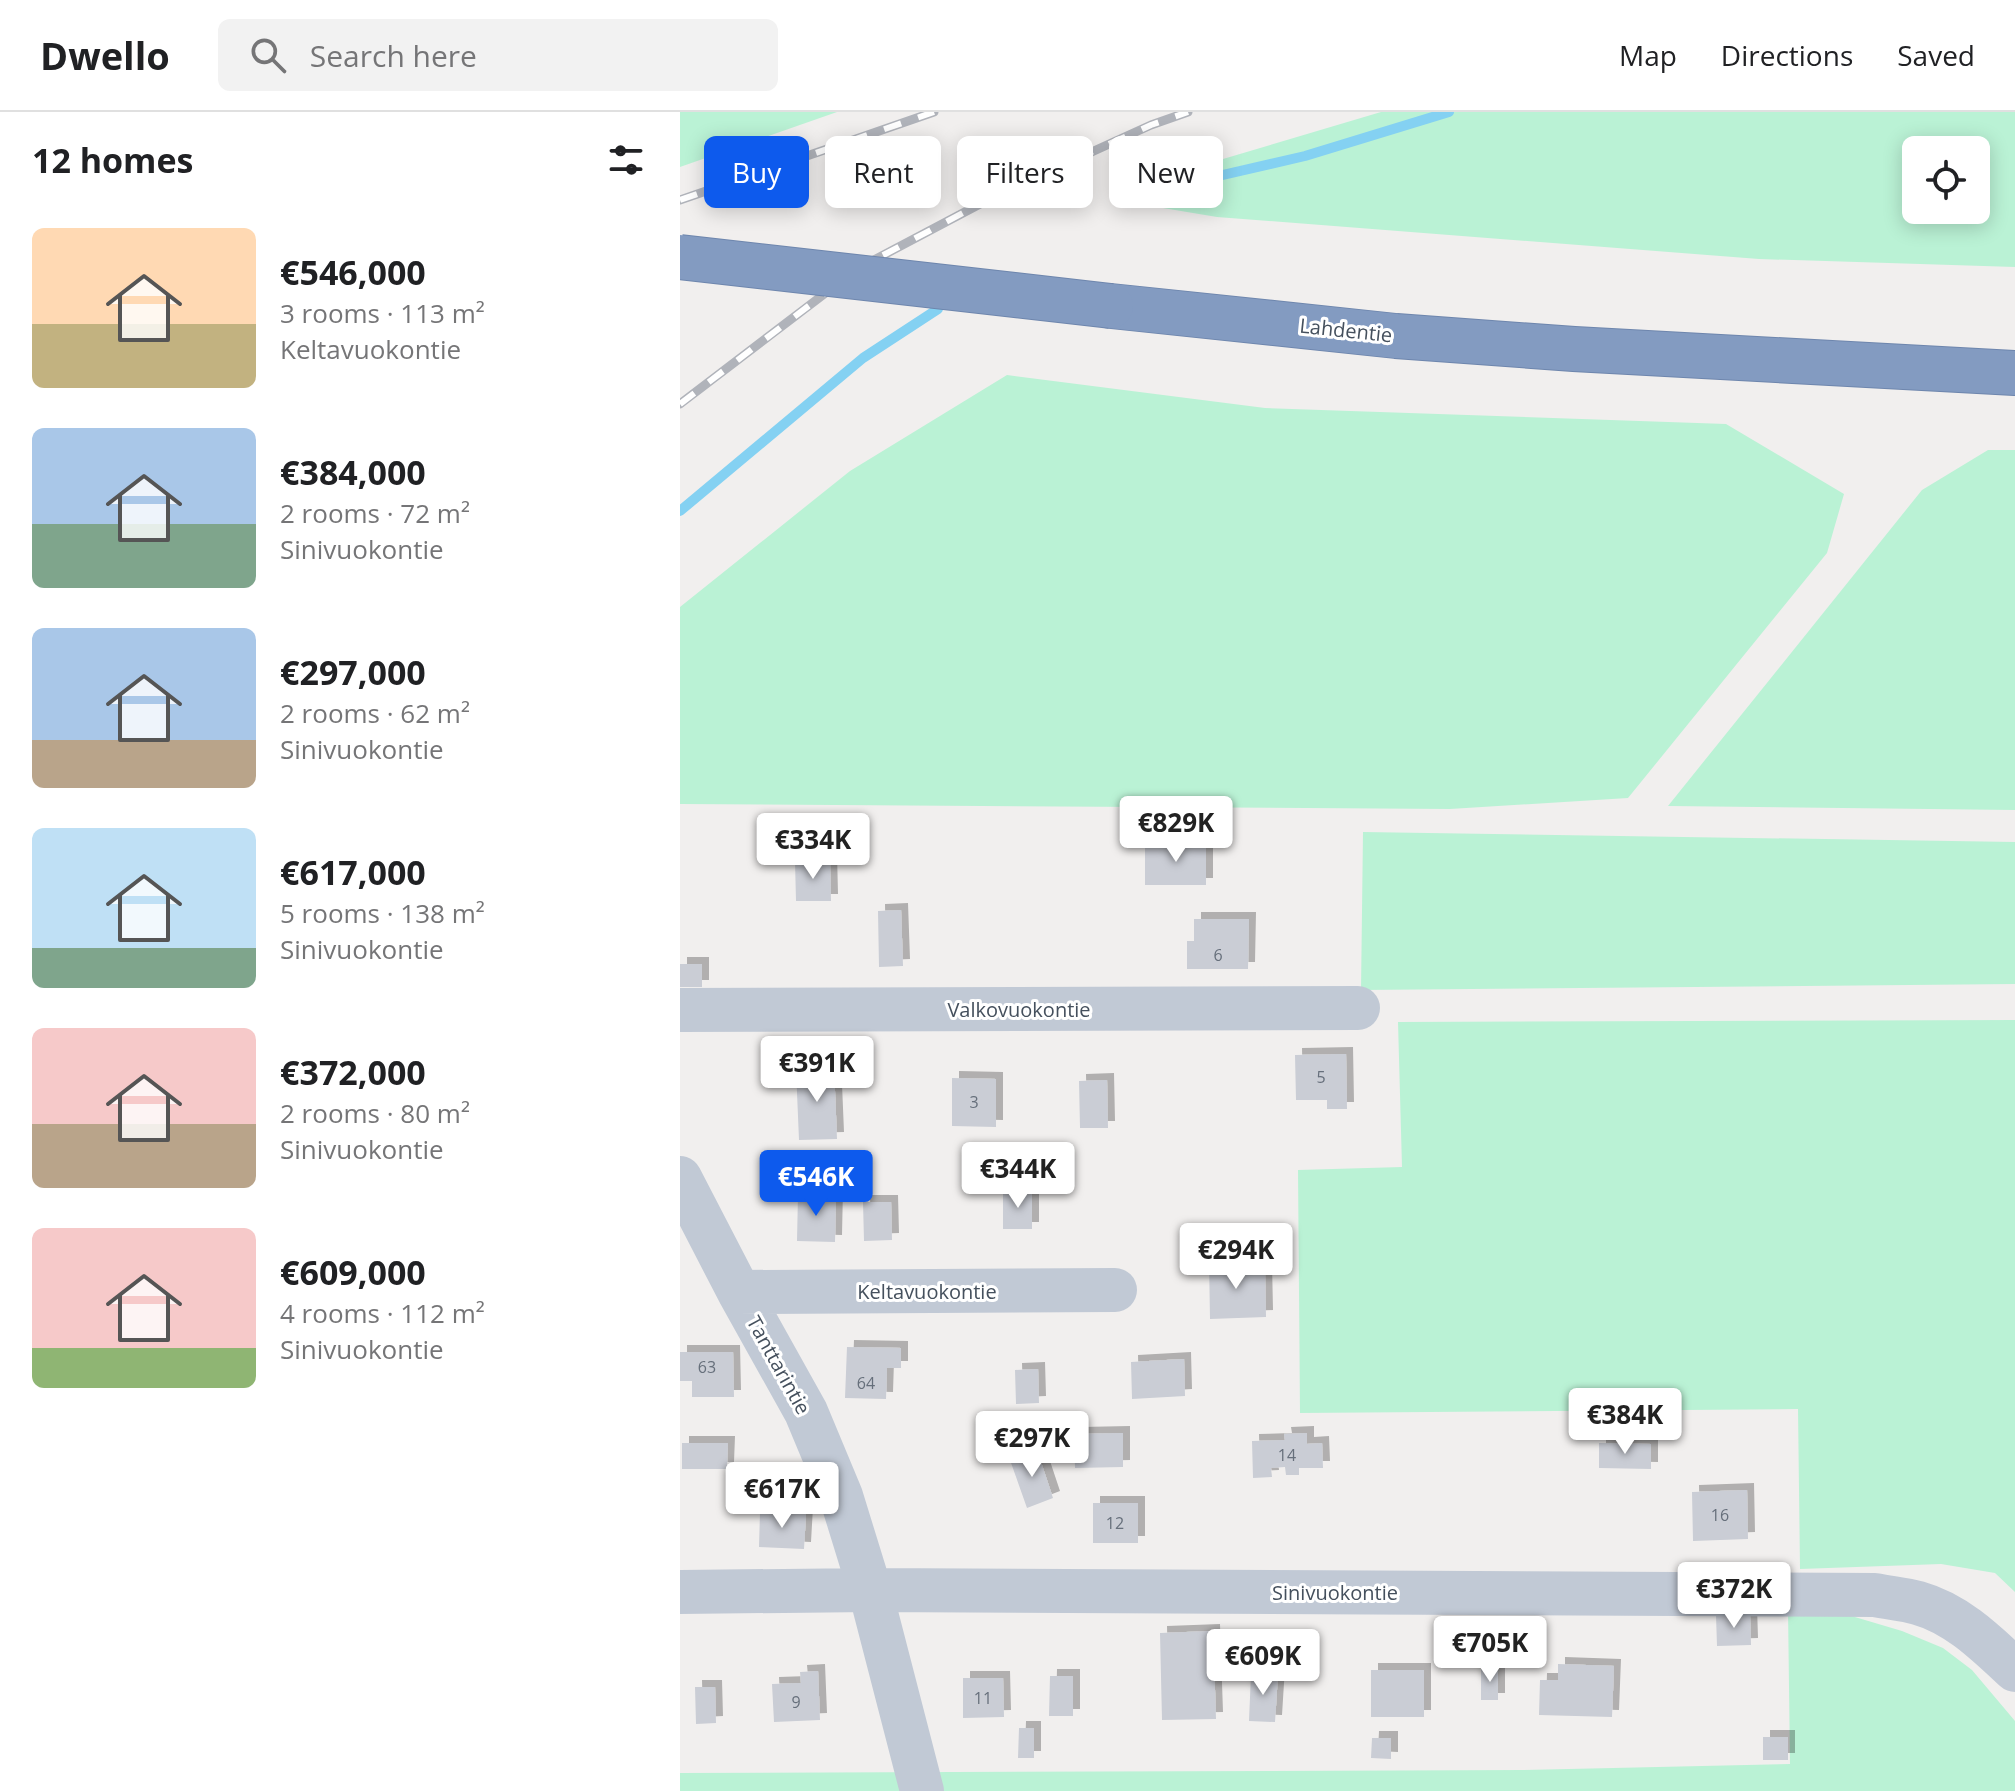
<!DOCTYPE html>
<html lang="en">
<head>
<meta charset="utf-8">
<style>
  body { margin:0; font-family:"Open Sans",sans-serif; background:#f2f2f2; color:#202124; height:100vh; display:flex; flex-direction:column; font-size:30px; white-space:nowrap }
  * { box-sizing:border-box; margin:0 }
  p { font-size:26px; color:#757577 }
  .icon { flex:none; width:44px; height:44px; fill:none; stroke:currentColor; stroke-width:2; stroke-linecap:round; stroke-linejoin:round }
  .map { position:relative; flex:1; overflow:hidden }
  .details { display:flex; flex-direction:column; background:#fff; width:680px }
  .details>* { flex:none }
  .guide { position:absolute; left:24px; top:24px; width:760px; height:72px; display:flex; gap:16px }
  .controls { position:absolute; left:1222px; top:24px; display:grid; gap:16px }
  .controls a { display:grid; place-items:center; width:88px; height:88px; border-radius:12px; background:#fff; box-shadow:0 4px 20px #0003; font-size:40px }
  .price { position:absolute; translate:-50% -68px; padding:0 18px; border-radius:8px; background:#fff; color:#222; font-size:26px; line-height:52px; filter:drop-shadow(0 2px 4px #0008) }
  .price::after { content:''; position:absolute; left:50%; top:48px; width:24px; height:18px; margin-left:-12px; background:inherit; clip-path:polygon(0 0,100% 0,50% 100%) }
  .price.active { background:#0d5aed; color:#fff }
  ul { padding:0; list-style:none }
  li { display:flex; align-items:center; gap:24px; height:200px; padding:0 32px }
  li span { display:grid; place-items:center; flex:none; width:224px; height:160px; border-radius:12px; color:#555 }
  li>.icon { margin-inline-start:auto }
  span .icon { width:96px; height:96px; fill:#fffc; stroke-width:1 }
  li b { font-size:34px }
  h2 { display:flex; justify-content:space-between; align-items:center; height:96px; padding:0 32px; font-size:34px }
  .pill { padding:0 28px; border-radius:12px; background:#fff; box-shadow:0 4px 20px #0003; font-size:28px; line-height:72px }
  .pill.active { background:#0d5aed; color:#fff }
  header { display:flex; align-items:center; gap:48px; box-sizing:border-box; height:112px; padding:0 40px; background:#fff; border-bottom:2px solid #e0e0e0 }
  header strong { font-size:38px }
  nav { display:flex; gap:44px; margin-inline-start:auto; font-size:28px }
  .search { width:560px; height:72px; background:#f2f2f2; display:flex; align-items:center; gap:20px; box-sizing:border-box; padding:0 28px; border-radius:12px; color:#757577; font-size:30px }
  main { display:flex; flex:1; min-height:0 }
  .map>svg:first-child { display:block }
  .green { fill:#baf2d5; fill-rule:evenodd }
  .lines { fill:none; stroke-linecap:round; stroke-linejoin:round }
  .stream { stroke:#84d1f2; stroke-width:10 }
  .building { fill:#cacdd5; filter:url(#shadow) }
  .highway-casing { stroke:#6e86ad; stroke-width:46 }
  .minor { stroke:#c1c9d5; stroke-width:44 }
  .highway { stroke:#839bc1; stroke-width:44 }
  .rail-casing { stroke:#b0b3ba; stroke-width:9 }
  .rail { stroke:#fff; stroke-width:6; stroke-dasharray:18; stroke-linecap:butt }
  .highway-bridge-casing { stroke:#6e86ad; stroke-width:46; stroke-linecap:butt }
  .highway-bridge { stroke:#839bc1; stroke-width:44 }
  .labels { text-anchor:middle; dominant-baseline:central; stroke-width:6; stroke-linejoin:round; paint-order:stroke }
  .number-label { font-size:16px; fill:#666f7b }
  .street-label { font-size:20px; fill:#45505d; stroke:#fff }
</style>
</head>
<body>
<header>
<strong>Dwello</strong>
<div class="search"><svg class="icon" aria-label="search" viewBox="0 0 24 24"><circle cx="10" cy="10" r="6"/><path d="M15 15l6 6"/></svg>Search here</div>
<nav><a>Map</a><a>Directions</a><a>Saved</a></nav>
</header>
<main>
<section class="details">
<h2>12 homes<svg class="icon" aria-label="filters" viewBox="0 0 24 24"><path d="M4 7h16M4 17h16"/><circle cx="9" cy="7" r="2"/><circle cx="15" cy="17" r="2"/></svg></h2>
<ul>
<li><span style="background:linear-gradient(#ffd9b3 60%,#c2b280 0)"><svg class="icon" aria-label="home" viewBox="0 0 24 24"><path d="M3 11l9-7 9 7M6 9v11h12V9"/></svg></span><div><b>€546,000</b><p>3 rooms · 113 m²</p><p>Keltavuokontie</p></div></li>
<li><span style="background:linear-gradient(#a9c7e8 60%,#7fa58c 0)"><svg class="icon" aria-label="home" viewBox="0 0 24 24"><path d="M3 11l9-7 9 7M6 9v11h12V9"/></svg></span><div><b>€384,000</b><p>2 rooms · 72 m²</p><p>Sinivuokontie</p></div></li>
<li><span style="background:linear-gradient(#a9c7e8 70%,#b9a48a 0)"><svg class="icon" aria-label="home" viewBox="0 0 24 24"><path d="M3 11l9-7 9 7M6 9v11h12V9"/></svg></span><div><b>€297,000</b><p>2 rooms · 62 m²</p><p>Sinivuokontie</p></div></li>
<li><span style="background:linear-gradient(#bfe0f5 75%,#7fa58c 0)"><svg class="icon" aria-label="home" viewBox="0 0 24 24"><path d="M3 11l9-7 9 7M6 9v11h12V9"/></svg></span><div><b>€617,000</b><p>5 rooms · 138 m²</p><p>Sinivuokontie</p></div></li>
<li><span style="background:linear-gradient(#f6c9c9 60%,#b9a48a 0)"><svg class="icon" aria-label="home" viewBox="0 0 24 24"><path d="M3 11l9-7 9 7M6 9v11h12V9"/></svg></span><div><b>€372,000</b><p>2 rooms · 80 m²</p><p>Sinivuokontie</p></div></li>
<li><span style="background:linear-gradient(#f6c9c9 75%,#8fb573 0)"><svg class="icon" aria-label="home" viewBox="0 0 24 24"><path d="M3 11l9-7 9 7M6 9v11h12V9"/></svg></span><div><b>€609,000</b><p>4 rooms · 112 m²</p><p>Sinivuokontie</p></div></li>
</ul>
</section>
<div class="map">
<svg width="1335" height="1679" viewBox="0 0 1335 1679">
  <defs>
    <filter id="shadow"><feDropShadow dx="7" dy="-7" stdDeviation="0" flood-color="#0004"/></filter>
  </defs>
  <rect width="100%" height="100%" fill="#f1efee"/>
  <path class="green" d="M 0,0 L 157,0 L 0,55 Z
    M 701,0 L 1335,0 L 1335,155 L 1079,147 L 537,105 L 483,96 L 467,79 L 516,55 ZM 1236,38 L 1296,38 L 1296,98 L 1236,98 Z
    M 327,263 L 585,296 L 1046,312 L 1164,382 L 1147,441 L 948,686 L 770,697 L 0,692 L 0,495 L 170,359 Z
    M 1308,338 L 1335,338 L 1335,698 L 988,694 L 1242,378 Z
    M 683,720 L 1335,730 L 1335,872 L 681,878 Z
    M 1335,908 L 1335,1480 L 1315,1461 L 1261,1452 L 1120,1457 L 1118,1297 L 620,1301 L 618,1058 L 722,1055 L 718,910 Z
    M 1108,1497 L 1158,1500 L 1222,1519 L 1263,1536 L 1292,1558 L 1335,1609 L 1335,1679 L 0,1679 L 0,1661 L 842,1658 L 1110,1652 Z"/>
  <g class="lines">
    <path class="stream" d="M 482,77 L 625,44 L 769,0
      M 0,399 L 183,246 L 258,197"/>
  </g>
  <path class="building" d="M 465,732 L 526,732 L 526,773 L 465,773 Z
    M 150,748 L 151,789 L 116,789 L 115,749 Z
    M 221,798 L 223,854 L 199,855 L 198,799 Z
    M 514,807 L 569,807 L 568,857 L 507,857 L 507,829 L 514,829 Z
    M 0,852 L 22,852 L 22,875 L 0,875 Z
    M 666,942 L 667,997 L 647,997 L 647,988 L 616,988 L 615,943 Z
    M 154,955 L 157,1027 L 119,1028 L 116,957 Z
    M 272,966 L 316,967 L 316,1015 L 272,1014 Z
    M 427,968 L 428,1016 L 400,1016 L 399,969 Z
    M 323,1080 L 352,1080 L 352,1117 L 323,1117 Z
    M 118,1082 L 156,1083 L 155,1130 L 117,1129 Z
    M 183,1090 L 211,1090 L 212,1128 L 184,1129 Z
    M 562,1147 L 563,1158 L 585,1158 L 586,1205 L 530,1207 L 529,1148 Z
    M 167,1235 L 221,1236 L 221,1256 L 207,1256 L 206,1287 L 165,1286 Z
    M 0,1240 L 53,1240 L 54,1285 L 12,1285 L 12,1269 L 0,1269 Z
    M 504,1247 L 505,1284 L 452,1287 L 451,1250 Z
    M 358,1257 L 359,1291 L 336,1292 L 335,1258 Z
    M 443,1321 L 443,1355 L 395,1356 L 394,1322 Z
    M 627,1321 L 627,1332 L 642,1331 L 643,1356 L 619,1356 L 619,1363 L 606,1363 L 605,1355 L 591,1356 L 592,1365 L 573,1366 L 572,1329 L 605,1328 L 604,1322 Z
    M 2,1331 L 48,1331 L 47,1357 L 2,1357 Z
    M 919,1331 L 971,1332 L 971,1357 L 919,1356 Z
    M 357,1338 L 373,1386 L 347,1396 L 330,1348 Z
    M 1067,1378 L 1068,1427 L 1013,1429 L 1012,1380 Z
    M 413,1391 L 458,1391 L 458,1431 L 413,1431 Z
    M 80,1400 L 126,1402 L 124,1437 L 79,1435 Z
    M 1070,1501 L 1071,1533 L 1037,1534 L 1036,1503 Z
    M 533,1519 L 536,1607 L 482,1608 L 480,1521 Z
    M 878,1552 L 934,1554 L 932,1605 L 859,1603 L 860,1568 L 878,1568 Z
    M 801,1557 L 818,1557 L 818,1588 L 801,1588 Z
    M 691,1558 L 744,1558 L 744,1605 L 691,1605 Z
    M 138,1559 L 140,1608 L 94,1610 L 92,1572 L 121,1571 L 120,1560 Z
    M 571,1561 L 598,1562 L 595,1610 L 569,1609 Z
    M 370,1564 L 393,1564 L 393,1604 L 369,1604 Z
    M 283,1566 L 323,1566 L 324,1605 L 283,1606 Z
    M 15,1575 L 35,1575 L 36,1611 L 16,1612 Z
    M 339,1616 L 354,1616 L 354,1646 L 338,1646 Z
    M 1083,1625 L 1108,1625 L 1108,1648 L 1083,1648 Z
    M 692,1626 L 711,1626 L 711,1647 L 691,1646 Z"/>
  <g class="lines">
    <g class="highway-casing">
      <path id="highway" d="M 431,194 L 716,224 L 894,237 L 1335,261"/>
    </g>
    <path class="minor" d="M 0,898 L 678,896
      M 0,1066 L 59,1180 L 126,1300 L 161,1384 L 190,1478 L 242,1679
      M 59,1180 L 435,1178
      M 0,1480 L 190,1478 L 1195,1483 C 1209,1486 1224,1487 1238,1491 C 1277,1502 1306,1531 1335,1558"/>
    <use href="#highway" class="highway"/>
    <g class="rail-casing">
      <path id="rail" d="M 0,88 L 254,0
        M 0,292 L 177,157 L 317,83 L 471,13 L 508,0"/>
    </g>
    <use href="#rail" class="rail"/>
    <g class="highway-bridge-casing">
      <path id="highway-bridge" d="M 0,145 L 431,194"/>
    </g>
    <use href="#highway-bridge" class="highway-bridge"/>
  </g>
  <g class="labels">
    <g class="number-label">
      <text x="538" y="843">6</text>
      <text x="641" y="965">5</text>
      <text x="294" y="990">3</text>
      <text x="27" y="1255">63</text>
      <text x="186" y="1271">64</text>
      <text x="607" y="1343">14</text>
      <text x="1040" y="1403">16</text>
      <text x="435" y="1411">12</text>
      <text x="303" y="1586">11</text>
      <text x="116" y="1590">9</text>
    </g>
    <g class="street-label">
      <text transform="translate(666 218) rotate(6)">Lahdentie</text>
      <text x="339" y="897">Valkovuokontie</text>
      <text x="247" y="1179">Keltavuokontie</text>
      <text transform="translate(99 1253) rotate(61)">Tanttarintie</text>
      <text x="655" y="1480">Sinivuokontie</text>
    </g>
  </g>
</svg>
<div class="controls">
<a><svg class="icon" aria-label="locate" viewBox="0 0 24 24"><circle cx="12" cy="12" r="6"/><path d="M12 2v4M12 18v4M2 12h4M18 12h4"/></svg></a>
</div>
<b class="price" style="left:496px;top:752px">€829K</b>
<b class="price" style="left:133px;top:769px">€334K</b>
<b class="price" style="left:137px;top:992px">€391K</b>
<b class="price" style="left:338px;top:1098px">€344K</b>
<b class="price active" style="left:136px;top:1106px">€546K</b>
<b class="price" style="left:556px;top:1179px">€294K</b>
<b class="price" style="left:945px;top:1344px">€384K</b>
<b class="price" style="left:352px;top:1367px">€297K</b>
<b class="price" style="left:102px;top:1418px">€617K</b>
<b class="price" style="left:1054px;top:1518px">€372K</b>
<b class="price" style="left:810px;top:1572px">€705K</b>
<b class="price" style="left:583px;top:1585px">€609K</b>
<div class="guide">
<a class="pill active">Buy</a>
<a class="pill">Rent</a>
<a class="pill">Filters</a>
<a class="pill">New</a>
</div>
</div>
</main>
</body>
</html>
